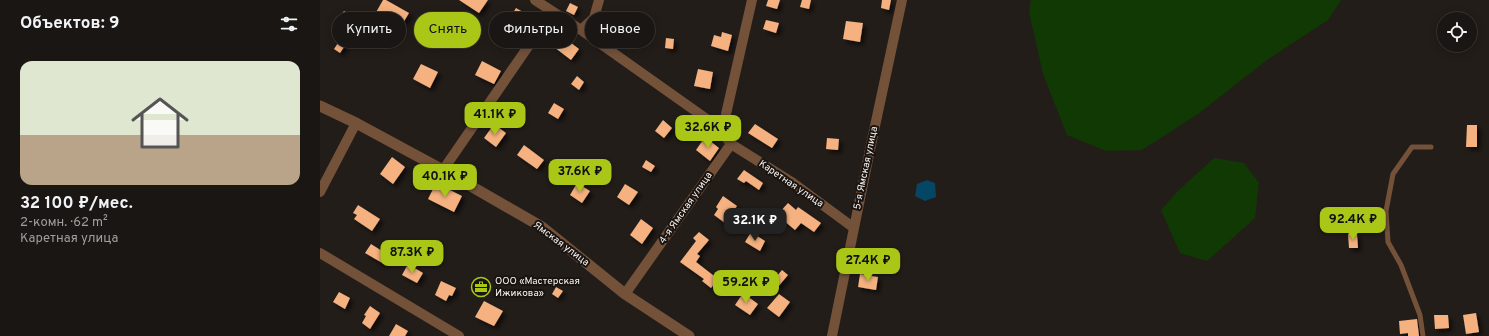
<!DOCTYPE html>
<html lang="ru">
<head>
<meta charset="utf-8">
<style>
  body { margin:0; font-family:Overpass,sans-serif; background:#272321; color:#f1f3f6; height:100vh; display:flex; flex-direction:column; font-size:15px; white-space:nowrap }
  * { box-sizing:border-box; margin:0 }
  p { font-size:13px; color:#9f9fa0 }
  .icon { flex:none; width:22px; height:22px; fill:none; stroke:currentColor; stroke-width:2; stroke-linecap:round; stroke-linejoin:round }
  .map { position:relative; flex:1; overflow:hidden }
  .panel { display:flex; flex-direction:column; background:#1a1613; width:320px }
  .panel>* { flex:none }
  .hud { position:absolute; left:12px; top:12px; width:380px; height:36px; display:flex; gap:8px }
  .fabs { position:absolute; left:1117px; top:12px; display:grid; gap:8px }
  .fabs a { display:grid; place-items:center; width:40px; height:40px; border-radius:50%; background:#1a1613; box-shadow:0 2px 10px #0003,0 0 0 1px #383533; font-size:20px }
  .price { position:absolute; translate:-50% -34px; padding:0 9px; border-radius:8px; background:#aac717; color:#111; font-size:13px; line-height:26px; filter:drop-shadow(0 1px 2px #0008) }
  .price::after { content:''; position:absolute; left:50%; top:24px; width:12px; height:9px; margin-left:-6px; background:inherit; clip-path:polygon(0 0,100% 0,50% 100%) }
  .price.on { background:#222; color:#fff }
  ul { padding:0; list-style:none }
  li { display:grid; align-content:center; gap:8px; height:212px; padding:0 20px }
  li+li { border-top:1px solid #383533 }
  li span { display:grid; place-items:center; height:124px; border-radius:12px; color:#555 }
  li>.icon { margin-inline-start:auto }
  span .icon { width:72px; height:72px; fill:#fffc; stroke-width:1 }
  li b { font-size:17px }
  h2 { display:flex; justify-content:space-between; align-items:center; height:48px; padding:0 20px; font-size:17px }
  .pill { padding:0 14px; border-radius:18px; background:#1a1613; box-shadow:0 2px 10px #0003,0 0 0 1px #383533; font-size:14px; line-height:36px }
  .pill.on { background:#aac717; color:#111 }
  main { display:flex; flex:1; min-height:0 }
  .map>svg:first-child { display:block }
  .green { fill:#103904 }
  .water { fill:#044663 }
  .building { fill:#f5b17f; filter:url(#shadow) }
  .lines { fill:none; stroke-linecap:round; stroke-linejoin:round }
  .service { stroke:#74523a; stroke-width:5 }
  .minor { stroke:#74523a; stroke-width:10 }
  .tertiary { stroke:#74523a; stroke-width:11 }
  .labels { text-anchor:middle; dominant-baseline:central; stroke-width:4; stroke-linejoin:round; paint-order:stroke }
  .street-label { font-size:10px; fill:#f7f3f0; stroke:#1a1411 }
  .poi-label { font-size:10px; fill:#f7f3f0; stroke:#1a1411; text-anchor:start }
</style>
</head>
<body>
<main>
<section class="panel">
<h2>Объектов: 9<svg class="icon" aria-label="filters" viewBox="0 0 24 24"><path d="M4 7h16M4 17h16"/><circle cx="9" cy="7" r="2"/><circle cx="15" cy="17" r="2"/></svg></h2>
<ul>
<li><span style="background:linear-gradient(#dfe7d0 60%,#b9a48a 0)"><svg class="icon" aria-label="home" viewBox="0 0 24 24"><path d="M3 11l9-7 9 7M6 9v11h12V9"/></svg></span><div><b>32 100 ₽/мес.</b><p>2-комн. · 62 m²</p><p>Каретная улица</p></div></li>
</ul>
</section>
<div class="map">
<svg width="1169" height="336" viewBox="0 0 1169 336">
  <defs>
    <filter id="shadow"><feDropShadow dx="3.5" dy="3.5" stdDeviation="2" flood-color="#0009"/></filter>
  </defs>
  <rect width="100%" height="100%" fill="#231d19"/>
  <path class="green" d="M 711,0 L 1021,0 L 1008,20 L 947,60 L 878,114 L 822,150 L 786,151 L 747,135 L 723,74 L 709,12 Z
    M 894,158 L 924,163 L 939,183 L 935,218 L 887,261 L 860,253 L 841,210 L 858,191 Z"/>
  <path class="water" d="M 607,180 L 615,183 L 616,197 L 605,201 L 595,196 L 597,184 Z"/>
  <path class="building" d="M 63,0 L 66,0 L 89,13 L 80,28 L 55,14 Z
    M 139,0 L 168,0 L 159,13 Z
    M 448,0 L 460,0 L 457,9 L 446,6 Z
    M 482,0 L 491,0 L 489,9 L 480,7 Z
    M 562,0 L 571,0 L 569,10 L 561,8 Z
    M 250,3 L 258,7 L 254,15 L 246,11 Z
    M 196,8 L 215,19 L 210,27 L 203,22 L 198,31 L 186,24 Z
    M 24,11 L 35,18 L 24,34 L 13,27 Z
    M 446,20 L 459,23 L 456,33 L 443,29 Z
    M 526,21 L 543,23 L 540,42 L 523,39 Z
    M 108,28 L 116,29 L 114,40 L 107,39 Z
    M 402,32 L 412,35 L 408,51 L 391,46 L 394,35 L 401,37 Z
    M 242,36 L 259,49 L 251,60 L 234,47 Z
    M 346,38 L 354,39 L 353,49 L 345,48 Z
    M 20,40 L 26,44 L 20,53 L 14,49 Z
    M 162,61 L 181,71 L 174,84 L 155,75 Z
    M 101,64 L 118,72 L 110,88 L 93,79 Z
    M 378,69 L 393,72 L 390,89 L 374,86 Z
    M 257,76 L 264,82 L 259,90 L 251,84 Z
    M 234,103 L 244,109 L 238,119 L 228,113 Z
    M 343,120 L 352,128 L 344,138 L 335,131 Z
    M 174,124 L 186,133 L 176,147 L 164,138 Z
    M 435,124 L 458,139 L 452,148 L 428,133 Z
    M 1147,125 L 1157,125 L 1157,147 L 1146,147 Z
    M 385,137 L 399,148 L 390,161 L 376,150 Z
    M 507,138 L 519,139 L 518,150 L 506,149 Z
    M 204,145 L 224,160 L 217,169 L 197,155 Z
    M 72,157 L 85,167 L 73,184 L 60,174 Z
    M 326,160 L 335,166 L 331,172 L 322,167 Z
    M 424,170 L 443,183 L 439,190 L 426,181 L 424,183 L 417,179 Z
    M 116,183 L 142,196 L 134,212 L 108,199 Z
    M 257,183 L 270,191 L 262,203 L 250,195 Z
    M 305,184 L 318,192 L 309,205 L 297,197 Z
    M 403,196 L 417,206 L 405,223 L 394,215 L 398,209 L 396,207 Z
    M 468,203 L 476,210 L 478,207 L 501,223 L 494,232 L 481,223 L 475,230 L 457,215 Z
    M 38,205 L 60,219 L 52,231 L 34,219 L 37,215 L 33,213 Z
    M 321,219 L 333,228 L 322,244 L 310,235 Z
    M 379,232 L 389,240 L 377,254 L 380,256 L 376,262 L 398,279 L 391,288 L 382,281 L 384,279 L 360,262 L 376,241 L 373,238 Z
    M 431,232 L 445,241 L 440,251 L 425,242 Z
    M 1028,234 L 1037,234 L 1038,248 L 1029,248 Z
    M 51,244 L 70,256 L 64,264 L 45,253 Z
    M 88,264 L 103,273 L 97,283 L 82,275 Z
    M 462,270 L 468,275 L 457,288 L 451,283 Z
    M 540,274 L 558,277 L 556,290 L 538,287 Z
    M 121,281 L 136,288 L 132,296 L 129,295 L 126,301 L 115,295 Z
    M 236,287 L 243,291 L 238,298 L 232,294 Z
    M 19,292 L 30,298 L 25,309 L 13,302 Z
    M 423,293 L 438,304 L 430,315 L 415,305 Z
    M 459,294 L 470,302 L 459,317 L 447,308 Z
    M 164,301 L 183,311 L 174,326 L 155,317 Z
    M 50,306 L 60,313 L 50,329 L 42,323 L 46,316 L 44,315 Z
    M 1156,313 L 1159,332 L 1146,334 L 1143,315 Z
    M 1114,315 L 1128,315 L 1129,328 L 1115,329 Z
    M 1097,319 L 1099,336 L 1088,336 L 1088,333 L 1080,334 L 1079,321 Z
    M 76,324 L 88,331 L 85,336 L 69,336 Z"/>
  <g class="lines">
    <path class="service" d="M 1103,336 L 1100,315 L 1081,265 L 1068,242 L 1066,211 L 1073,174 L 1092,147 L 1111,147"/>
    <path class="minor" d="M 215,0 L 261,30 L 398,127 L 411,144 L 473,183 L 534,228
      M 261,30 L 274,18 L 279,0
      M 123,170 L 232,12
      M 0,192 L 36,123
      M 0,253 L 139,336
      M 305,294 L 411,144 L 406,114 L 432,0
      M 512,336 L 552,140 L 582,0"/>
    <path class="tertiary" d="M 0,106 L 36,123 L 123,170 L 222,227 L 305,294 L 369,336"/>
  </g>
  <defs>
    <g id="office-ring" transform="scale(1)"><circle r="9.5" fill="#1a1411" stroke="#aac717" stroke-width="1.5"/><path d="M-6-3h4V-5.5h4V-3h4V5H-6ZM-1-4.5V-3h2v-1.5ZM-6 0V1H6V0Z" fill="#aac717"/></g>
  </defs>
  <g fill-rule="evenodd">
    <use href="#office-ring" x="161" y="287"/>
  </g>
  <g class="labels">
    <g class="street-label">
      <text transform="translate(546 168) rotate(-78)">5-я Ямская улица</text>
      <text transform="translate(471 184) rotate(34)">Каретная улица</text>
      <text transform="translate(366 208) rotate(-55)">4-я Ямская улица</text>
      <text transform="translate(241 244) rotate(37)">Ямская улица</text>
    </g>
    <g class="poi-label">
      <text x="175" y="281">ООО «Мастерская<tspan x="175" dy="12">Ижикова»</tspan></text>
    </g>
  </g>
</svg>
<div class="fabs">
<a><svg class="icon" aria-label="locate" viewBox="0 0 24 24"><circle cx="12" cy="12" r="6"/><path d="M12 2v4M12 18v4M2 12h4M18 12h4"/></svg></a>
</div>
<b class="price" style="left:175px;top:136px">41.1K ₽</b>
<b class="price" style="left:388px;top:149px">32.6K ₽</b>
<b class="price" style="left:260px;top:193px">37.6K ₽</b>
<b class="price" style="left:125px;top:198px">40.1K ₽</b>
<b class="price" style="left:1033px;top:241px">92.4K ₽</b>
<b class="price on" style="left:435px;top:242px">32.1K ₽</b>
<b class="price" style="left:92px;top:274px">87.3K ₽</b>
<b class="price" style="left:548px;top:282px">27.4K ₽</b>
<b class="price" style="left:426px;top:304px">59.2K ₽</b>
<div class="hud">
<a class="pill">Купить</a>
<a class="pill on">Снять</a>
<a class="pill">Фильтры</a>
<a class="pill">Новое</a>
</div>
</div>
</main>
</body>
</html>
